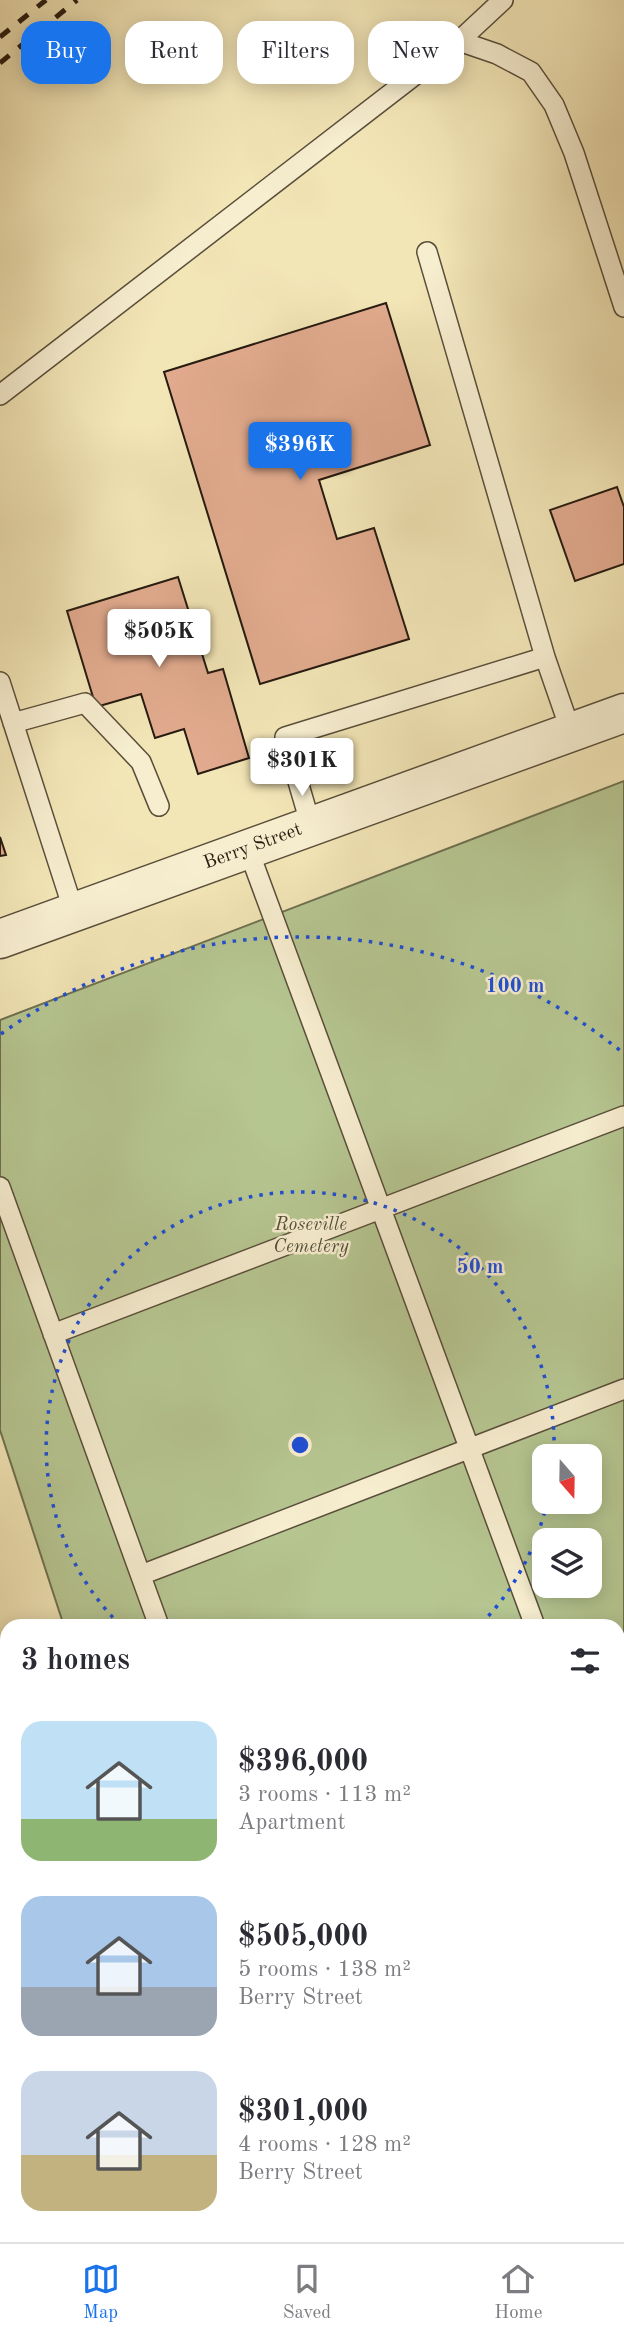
<!DOCTYPE html>
<html lang="en">
<head>
<meta charset="utf-8">
<style>
  body { margin:0; font-family:"Old Standard TT",serif; background:#f2f2f3; color:#2b2b33; height:100vh; display:flex; flex-direction:column; font-size:26px; white-space:nowrap }
  * { box-sizing:border-box; margin:0 }
  p { font-size:23px; color:#7c7c81 }
  .icon { flex:none; width:38px; height:38px; fill:none; stroke:currentColor; stroke-width:2; stroke-linecap:round; stroke-linejoin:round }
  .map { position:relative; flex:1; overflow:hidden }
  .details { position:absolute; left:0px; top:1619px; width:625px; height:625px; display:flex; flex-direction:column; background:#fff; border-radius:21px 21px 0 0; box-shadow:0 4px 18px #0003 }
  .details>* { flex:none }
  .banner { position:absolute; left:21px; top:21px; width:583px; height:63px; display:flex; gap:14px }
  .needle { width:46px; rotate:160deg }
  .buttons { position:absolute; left:532px; top:1444px; display:grid; gap:14px }
  .buttons a { display:grid; place-items:center; width:70px; height:70px; border-radius:14px; background:#fff; box-shadow:0 4px 18px #0003; font-size:35px }
  .price { position:absolute; translate:-50% -60px; padding:0 16px; border-radius:7px; background:#fff; color:#222; font-size:23px; line-height:46px; filter:drop-shadow(0 2px 4px #0008) }
  .price::after { content:''; position:absolute; left:50%; top:42px; width:21px; height:16px; margin-left:-10px; background:inherit; clip-path:polygon(0 0,100% 0,50% 100%) }
  .price.selected { background:#1a73e8; color:#fff }
  ul { padding:0; list-style:none }
  li { display:flex; align-items:center; gap:21px; height:175px; padding:0 21px }
  li span { display:grid; place-items:center; flex:none; width:196px; height:140px; border-radius:21px; color:#555 }
  li>.icon { margin-inline-start:auto }
  span .icon { width:84px; height:84px; fill:#fffc; stroke-width:1 }
  li b { font-size:30px }
  h2 { display:flex; justify-content:space-between; align-items:center; height:84px; padding:0 21px; font-size:30px }
  .pill { padding:0 24px; border-radius:21px; background:#fff; box-shadow:0 4px 18px #0003; font-size:24px; line-height:63px }
  .pill.selected { background:#1a73e8; color:#fff }
  .dock { display:flex; justify-content:space-around; align-items:center; height:98px; border-top:2px solid #e1e1e2; background:#fff; font-size:19px; color:#7c7c81 }
  .dock a { display:grid; justify-items:center; gap:4px }
  .dock .selected { color:#1a73e8 }
  .map>svg:first-child { display:block }
  .green { fill:#b6c691; stroke:#6e7050; stroke-width:2; fill-rule:evenodd }
  .lines { fill:none; stroke-linecap:round; stroke-linejoin:round }
  .stream { stroke:#6d7d72; stroke-width:10 }
  .building { fill:#e1aa8e; stroke:#261b10; stroke-width:2 }
  .service-casing { stroke:#594e3a; stroke-width:22 }
  .tertiary-casing { stroke:#594e3a; stroke-width:41 }
  .service { stroke:#f7eed0; stroke-width:19 }
  .tertiary { stroke:#f7eed0; stroke-width:38 }
  .rail { stroke:#261b10; stroke-width:5; stroke-dasharray:12 12; stroke-linecap:butt }
  .ring { fill:none; stroke:#1d4ed8; stroke-width:3.5; stroke-dasharray:3.5 7 }
  .labels { text-anchor:middle; dominant-baseline:central; stroke-width:5; stroke-linejoin:round; paint-order:stroke }
  .street-label { font-size:19px; fill:#261b10; stroke:#f7eed0 }
  .park-label { font-size:19px; font-style:italic; fill:#514e37; stroke:#f7eed0 }
  .centre { fill:#1d4ed8; stroke:#f7eed0; stroke-width:3.5 }
  .ring-label { font-size:21px; text-anchor:middle; font-weight:bold; fill:#1d4ed8; stroke:#f7eed0; stroke-width:5; stroke-linejoin:round; paint-order:stroke }
</style>
</head>
<body>
<div class="map">
<svg width="624" height="2242" viewBox="0 0 624 2242">
  <rect width="100%" height="100%" fill="#f2e5b6"/>
  <filter id="stains"><feTurbulence type="fractalNoise" baseFrequency=".00286" numOctaves="4"/><feColorMatrix values="0 0 0 0 .2 0 0 0 0 .09 0 0 0 0 .02 0 0 0 .5 -.17"/></filter>
  <radialGradient id="worn" r=".72"><stop offset=".6" stop-color="#630" stop-opacity="0"/><stop offset="1" stop-color="#630" stop-opacity=".3"/></radialGradient>
  <path class="green" d="M 624,781 L 624,2242 L 357,2242 L 355,2237 L 618,2236 L 618,1626 L 64,1626 L 0,1430 L 0,1020 ZM 544,1456 L 590,1456 L 590,1502 L 544,1502 ZM 544,1540 L 590,1540 L 590,1586 L 544,1586 Z
    M 7,1677 L 7,1873 L 0,1876 L 0,1679 Z"/>
  <g class="lines">
    <path class="stream" d="M 164,2242 L 165,2236"/>
  </g>
  <path class="building" d="M 386,303 L 430,445 L 319,480 L 337,539 L 374,528 L 409,639 L 260,684 L 164,372 Z
    M 617,487 L 624,507 L 624,564 L 575,581 L 550,510 Z
    M 178,577 L 208,673 L 223,669 L 249,758 L 198,774 L 184,729 L 155,738 L 141,694 L 96,707 L 67,611 Z
    M 0,837 L 6,855 L 0,856 Z"/>
  <g class="lines">
    <g class="service-casing">
      <path id="service" d="M 459,41 L 497,54 L 531,72 L 554,105 L 574,153 L 624,307
        M 427,252 L 545,657
        M 0,395 L 459,41 L 503,0
        M 0,682 L 74,912
        M 13,723 L 85,703 L 141,762 L 159,806
        M 311,826 L 285,737 L 545,657 L 571,732
        M 248,849 L 535,1626
        M 0,1187 L 159,1626
        M 53,1334 L 624,1116
        M 141,1575 L 624,1389
        M 618,1747 L 624,1744
        M 618,1848 L 624,1865
        M 0,1995 L 7,1997
        M 618,2088 L 624,2086
        M 0,2182 L 7,2179
        M 268,2236 L 270,2242"/>
    </g>
    <g class="tertiary-casing">
      <path id="tertiary" d="M 0,939 L 624,713"/>
    </g>
    <use href="#service" class="service"/>
    <use href="#tertiary" class="tertiary"/>
    <path class="rail" d="M 0,37 L 46,0
      M 0,63 L 77,0"/>
  </g>
  <g class="ring">
    <path d="M547 1502A254 254 0 0 1 480 1625M120 1625A254 254 0 1 1 554 1454"/>
    <path d="M1 1034A508 508 0 0 1 623 1053"/>
  </g>
  <g class="labels">
    <g class="street-label">
      <text transform="translate(253 847) rotate(-20)">Berry Street</text>
    </g>
    <g class="park-label">
      <text x="311" y="1225">Roseville<tspan x="311" dy="22">Cemetery</tspan></text>
    </g>
  </g>
  <circle cx="300" cy="1445" r="10" class="centre"/>
  <g class="ring-label">
    <text x="515" y="992">100 m</text>
    <text x="480" y="1273">50 m</text>
  </g>
  <rect width="100%" height="100%" filter="url(#stains)"/>
  <rect width="100%" height="100%" fill="url(#worn)"/>
</svg>
<div class="buttons">
<a><svg class="needle" viewBox="-14 -14 28 28"><path d="M0-13l5 13h-10z" fill="#e53935"/><path d="M0 13l5-13h-10z" fill="#7c7c81"/></svg></a>
<a><svg class="icon" aria-label="layers" viewBox="0 0 24 24"><path d="M12 4l9 5-9 5-9-5zM3 14l9 5 9-5"/></svg></a>
</div>
<b class="price selected" style="left:300px;top:482px">$396K</b>
<b class="price" style="left:159px;top:669px">$505K</b>
<b class="price" style="left:302px;top:798px">$301K</b>
<div class="banner">
<a class="pill selected">Buy</a>
<a class="pill">Rent</a>
<a class="pill">Filters</a>
<a class="pill">New</a>
</div>
<section class="details">
<h2>3 homes<svg class="icon" aria-label="filters" viewBox="0 0 24 24"><path d="M4 7h16M4 17h16"/><circle cx="9" cy="7" r="2"/><circle cx="15" cy="17" r="2"/></svg></h2>
<ul>
<li><span style="background:linear-gradient(#bfe0f5 70%,#8fb573 0)"><svg class="icon" aria-label="home" viewBox="0 0 24 24"><path d="M3 11l9-7 9 7M6 9v11h12V9"/></svg></span><div><b>$396,000</b><p>3 rooms · 113 m²</p><p>Apartment</p></div></li>
<li><span style="background:linear-gradient(#a9c7e8 65%,#9aa5b1 0)"><svg class="icon" aria-label="home" viewBox="0 0 24 24"><path d="M3 11l9-7 9 7M6 9v11h12V9"/></svg></span><div><b>$505,000</b><p>5 rooms · 138 m²</p><p>Berry Street</p></div></li>
<li><span style="background:linear-gradient(#c9d6e8 60%,#c2b280 0)"><svg class="icon" aria-label="home" viewBox="0 0 24 24"><path d="M3 11l9-7 9 7M6 9v11h12V9"/></svg></span><div><b>$301,000</b><p>4 rooms · 128 m²</p><p>Berry Street</p></div></li>
</ul>
</section>
</div>
<nav class="dock">
<a class="selected"><svg class="icon" aria-label="map" viewBox="0 0 24 24"><path d="M3 6l6-2 6 2 6-2v14l-6 2-6-2-6 2zM9 4v14M15 6v14"/></svg>Map</a>
<a><svg class="icon" aria-label="saved" viewBox="0 0 24 24"><path d="M7 4h10v16l-5-4-5 4z"/></svg>Saved</a>
<a><svg class="icon" aria-label="home" viewBox="0 0 24 24"><path d="M3 11l9-7 9 7M6 9v11h12V9"/></svg>Home</a>
</nav>
</body>
</html>
